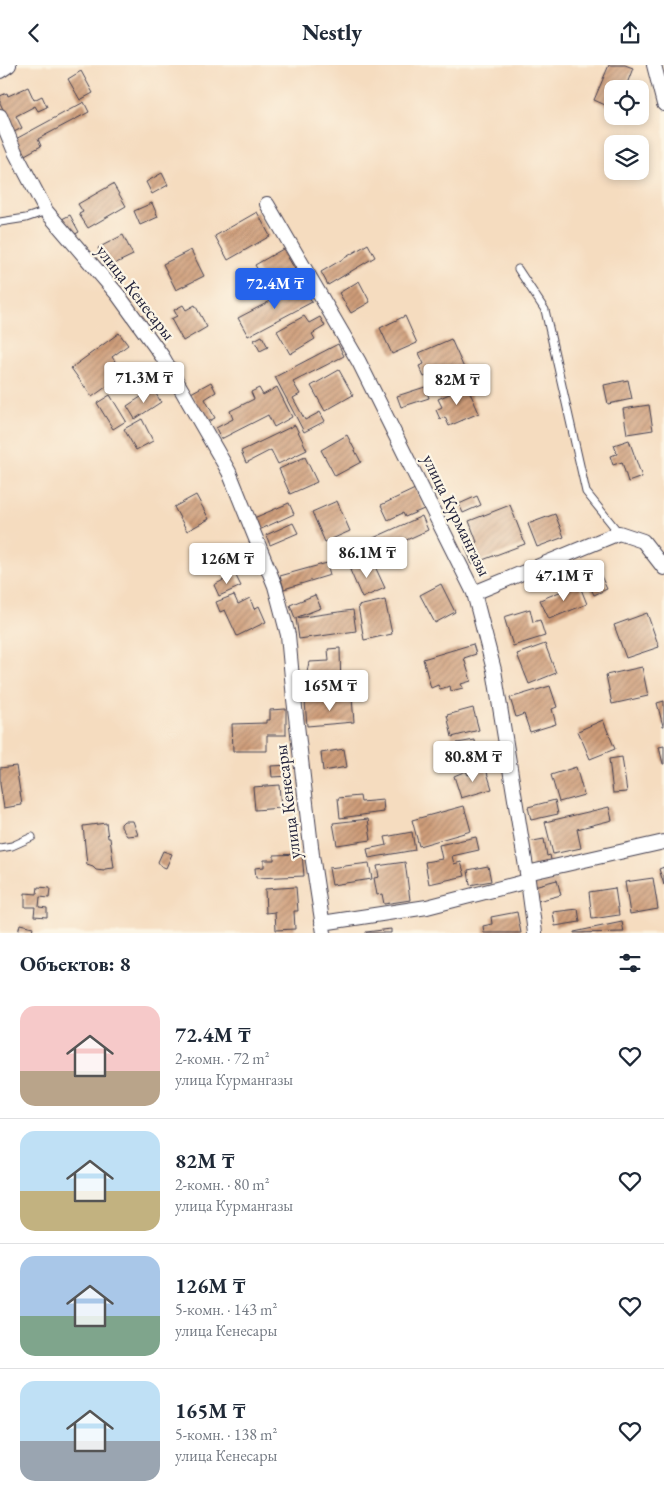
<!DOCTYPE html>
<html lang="ru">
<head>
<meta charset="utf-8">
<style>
  body { margin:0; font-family:"EB Garamond",serif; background:#f2f2f3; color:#1f2937; height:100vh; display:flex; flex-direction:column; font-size:19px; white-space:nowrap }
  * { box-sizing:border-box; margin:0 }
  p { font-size:16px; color:#747a83 }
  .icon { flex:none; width:28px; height:28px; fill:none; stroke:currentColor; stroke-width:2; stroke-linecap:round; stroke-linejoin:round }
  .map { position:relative; height:868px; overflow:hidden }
  .sheet { display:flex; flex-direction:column; background:#fff; flex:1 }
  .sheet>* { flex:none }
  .tools { position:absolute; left:604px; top:15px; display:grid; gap:10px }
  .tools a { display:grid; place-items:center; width:45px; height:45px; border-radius:10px; background:#fff; box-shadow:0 2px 8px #0003; font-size:25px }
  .price { position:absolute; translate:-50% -42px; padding:0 11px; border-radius:5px; background:#fff; color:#222; font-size:16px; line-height:32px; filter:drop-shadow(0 1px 2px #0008) }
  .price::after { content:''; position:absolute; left:50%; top:30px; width:15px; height:11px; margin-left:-8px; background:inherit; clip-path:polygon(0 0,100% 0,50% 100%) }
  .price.active { background:#2563eb; color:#fff }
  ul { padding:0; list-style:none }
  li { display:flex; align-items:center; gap:15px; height:125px; padding:0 20px }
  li+li { border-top:1px solid #e0e1e3 }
  li span { display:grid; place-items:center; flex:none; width:140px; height:100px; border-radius:15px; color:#555 }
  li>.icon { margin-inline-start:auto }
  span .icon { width:60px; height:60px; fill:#fffc; stroke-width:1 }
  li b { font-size:21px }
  h2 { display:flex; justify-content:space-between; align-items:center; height:60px; padding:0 20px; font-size:21px }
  header { display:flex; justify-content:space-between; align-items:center; height:65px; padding:0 20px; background:#fff; font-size:22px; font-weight:800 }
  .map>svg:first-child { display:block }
  .building { fill:url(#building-hatch) }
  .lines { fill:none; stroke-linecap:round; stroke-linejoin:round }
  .service-casing { stroke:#423e4f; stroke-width:9 }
  .minor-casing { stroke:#423e4f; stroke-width:16 }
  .service { stroke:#fff; stroke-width:7 }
  .minor { stroke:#fff; stroke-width:14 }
  .labels { text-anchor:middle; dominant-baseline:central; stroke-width:4.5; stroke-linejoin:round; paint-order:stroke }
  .street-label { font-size:18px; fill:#22223b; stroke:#fcf5e5 }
</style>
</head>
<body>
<header><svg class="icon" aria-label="back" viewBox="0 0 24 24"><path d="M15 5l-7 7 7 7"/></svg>Nestly<svg class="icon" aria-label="share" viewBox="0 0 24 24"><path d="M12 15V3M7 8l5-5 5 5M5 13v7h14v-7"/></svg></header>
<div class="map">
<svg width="664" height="868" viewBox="0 0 664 868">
  <defs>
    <pattern id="building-hatch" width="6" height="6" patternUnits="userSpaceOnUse" patternTransform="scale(1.25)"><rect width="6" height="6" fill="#ce9c78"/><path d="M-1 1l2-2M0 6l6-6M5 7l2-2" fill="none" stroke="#a77f64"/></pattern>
  </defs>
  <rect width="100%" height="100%" fill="#fcf5e5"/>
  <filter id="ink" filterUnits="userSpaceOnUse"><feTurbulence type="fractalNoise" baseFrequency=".02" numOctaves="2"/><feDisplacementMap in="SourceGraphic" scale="10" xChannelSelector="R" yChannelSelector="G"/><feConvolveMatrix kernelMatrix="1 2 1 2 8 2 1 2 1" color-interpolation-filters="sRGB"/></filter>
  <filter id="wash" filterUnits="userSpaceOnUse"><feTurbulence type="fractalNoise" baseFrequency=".0096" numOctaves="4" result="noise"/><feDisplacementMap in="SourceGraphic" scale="20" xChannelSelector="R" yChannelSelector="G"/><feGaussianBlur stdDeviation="1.12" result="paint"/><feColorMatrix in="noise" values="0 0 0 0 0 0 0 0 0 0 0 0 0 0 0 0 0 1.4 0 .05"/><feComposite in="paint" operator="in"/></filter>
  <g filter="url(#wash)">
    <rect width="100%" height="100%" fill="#f5dcbf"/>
    <g id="blocks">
      <path class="building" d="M 609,0 L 625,0 L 633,3 L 625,24 L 612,24 L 612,43 L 594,35 Z
        M 81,6 L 93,28 L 80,35 L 68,14 Z
        M 28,22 L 34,35 L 42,31 L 47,42 L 38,46 L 35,41 L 16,51 L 22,63 L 14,67 L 0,38 L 0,31 L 7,28 L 8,31 Z
        M 84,37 L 89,47 L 38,74 L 41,81 L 23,91 L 14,75 Z
        M 162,108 L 168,120 L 152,129 L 146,117 Z
        M 113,119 L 126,141 L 88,163 L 79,149 L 83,147 L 78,139 Z
        M 152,138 L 158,152 L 140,160 L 134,146 Z
        M 257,147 L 270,171 L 228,195 L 215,171 Z
        M 70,150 L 79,167 L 70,172 L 60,155 Z
        M 123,170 L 133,190 L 108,202 L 98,183 Z
        M 368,179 L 375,192 L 328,220 L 321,207 Z
        M 283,184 L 296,206 L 268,223 L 255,200 Z
        M 191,185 L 204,211 L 176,225 L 163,199 Z
        M 359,216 L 370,237 L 351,248 L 339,228 Z
        M 303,219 L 312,237 L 248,271 L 238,253 Z
        M 183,240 L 186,245 L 195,240 L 207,262 L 183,276 L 171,254 L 177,251 L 174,245 Z
        M 304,251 L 309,258 L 320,252 L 325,261 L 312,269 L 315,274 L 290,289 L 277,266 Z
        M 405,251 L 417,278 L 392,289 L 380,263 Z
        M 119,268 L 128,280 L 112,292 L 124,309 L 92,332 L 71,303 Z
        M 262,271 L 268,282 L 260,286 L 254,275 Z
        M 451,274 L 468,312 L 436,326 L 429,310 L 424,312 L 419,301 L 424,299 L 419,288 Z
        M 338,279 L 344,291 L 293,317 L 300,329 L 293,333 L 305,355 L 320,347 L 325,356 L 304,367 L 275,312 Z
        M 339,305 L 353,330 L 325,346 L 311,321 Z
        M 628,315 L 632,334 L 608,339 L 604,320 Z
        M 211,317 L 216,327 L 205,334 L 215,353 L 207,357 L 191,328 Z
        M 467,321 L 479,348 L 449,361 L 445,352 L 440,354 L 436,345 L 442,342 L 438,334 Z
        M 277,322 L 292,352 L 274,362 L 268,350 L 221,374 L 216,363 L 233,354 L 230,346 L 254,334 L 251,327 L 259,323 L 263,330 Z
        M 425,322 L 429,333 L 401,342 L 397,331 Z
        M 153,324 L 161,337 L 135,354 L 127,341 Z
        M 110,330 L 126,356 L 113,364 L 97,338 Z
        M 649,340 L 653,365 L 627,369 L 623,344 Z
        M 142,354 L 153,376 L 136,385 L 124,364 Z
        M 295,360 L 307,385 L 278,399 L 271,385 L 246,398 L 241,386 Z
        M 347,370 L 361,397 L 335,411 L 321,385 Z
        M 629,375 L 642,412 L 628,417 L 622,397 L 613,400 L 610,391 L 617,389 L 614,380 Z
        M 305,392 L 317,417 L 290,429 L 279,404 Z
        M 415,424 L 424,444 L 405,452 L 403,448 L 388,455 L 381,440 Z
        M 196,430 L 209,454 L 187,466 L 174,442 Z
        M 477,431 L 481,440 L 463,448 L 459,439 Z
        M 337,436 L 350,466 L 325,477 L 312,447 Z
        M 289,438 L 294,449 L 259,465 L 254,453 Z
        M 510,440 L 525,479 L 472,499 L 465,481 L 477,477 L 469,456 Z
        M 555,449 L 564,472 L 537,482 L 528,459 Z
        M 422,451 L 428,465 L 374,490 L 367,476 Z
        M 293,458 L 298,468 L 270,480 L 266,470 Z
        M 372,495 L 385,523 L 362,533 L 350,505 Z
        M 327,498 L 330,510 L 284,524 L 280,511 Z
        M 595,498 L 607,524 L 594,530 L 582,504 Z
        M 235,509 L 241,521 L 219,531 L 214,520 Z
        M 441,519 L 455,547 L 435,558 L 420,530 Z
        M 579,519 L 587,539 L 549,554 L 540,535 Z
        M 234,530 L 238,539 L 250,533 L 254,544 L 259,541 L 266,557 L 237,571 L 225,545 L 220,547 L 216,537 Z
        M 315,530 L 321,543 L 295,553 L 290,540 Z
        M 385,535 L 392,569 L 364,575 L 358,541 Z
        M 530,544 L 533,557 L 540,555 L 545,571 L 513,581 L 504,552 Z
        M 353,545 L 356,566 L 299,574 L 296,553 Z
        M 647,548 L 659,582 L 626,593 L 614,560 Z
        M 473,579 L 476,589 L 464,593 L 471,616 L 461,619 L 463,623 L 451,626 L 450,621 L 440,624 L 438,620 L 431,623 L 423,594 Z
        M 545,579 L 556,608 L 529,619 L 517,589 Z
        M 340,583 L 341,628 L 304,629 L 304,620 L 317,619 L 316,610 L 311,610 L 307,607 L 309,597 L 329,596 L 328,584 Z
        M 642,602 L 648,631 L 612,639 L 606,610 Z
        M 550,621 L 557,642 L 552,644 L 556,659 L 530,667 L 524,649 L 516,652 L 510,633 Z
        M 352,633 L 354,657 L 307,661 L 305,637 Z
        M 664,636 L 664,661 L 663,661 L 657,638 Z
        M 473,643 L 479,665 L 452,672 L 447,650 Z
        M 286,644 L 286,670 L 267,670 L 267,686 L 233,686 L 232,659 L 266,658 L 266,655 L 270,655 L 270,645 Z
        M 603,655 L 615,684 L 590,694 L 578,666 Z
        M 475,675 L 476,684 L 459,688 L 457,678 Z
        M 664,681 L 664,699 L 663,699 L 659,682 Z
        M 344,684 L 347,702 L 323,706 L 321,688 Z
        M 622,692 L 627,727 L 613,728 L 609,694 Z
        M 290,700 L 290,711 L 272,712 L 271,701 Z
        M 16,701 L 22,740 L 4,743 L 0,719 L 0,703 Z
        M 576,702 L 584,730 L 559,737 L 551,710 Z
        M 486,704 L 492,724 L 461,733 L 454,711 L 466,706 L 468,710 Z
        M 279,720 L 281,743 L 255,745 L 253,722 Z
        M 360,731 L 361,737 L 383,735 L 384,747 L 340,753 L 338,733 Z
        M 555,735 L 558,749 L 531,755 L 528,742 Z
        M 464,741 L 471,766 L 419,781 L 412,755 Z
        M 609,742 L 612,755 L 577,764 L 581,783 L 553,789 L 545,757 Z
        M 368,754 L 371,775 L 337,780 L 333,758 Z
        M 124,756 L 133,756 L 138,770 L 127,771 L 121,762 L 121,759 Z
        M 106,758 L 108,773 L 110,773 L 114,803 L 105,804 L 104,806 L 96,805 L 93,802 L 87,800 L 83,761 Z
        M 412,767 L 415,785 L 369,793 L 367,784 L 387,780 L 385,772 Z
        M 476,772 L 479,785 L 452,791 L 454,799 L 461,797 L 465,811 L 429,819 L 425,797 L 442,794 L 439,780 Z
        M 544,774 L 547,791 L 550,790 L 552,800 L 533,803 L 528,777 Z
        M 163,786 L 172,789 L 166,803 L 161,801 L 158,797 Z
        M 302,789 L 304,811 L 256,813 L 255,803 L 264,802 L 264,795 L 274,795 L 274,790 Z
        M 405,797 L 410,835 L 384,839 L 382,829 L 377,830 L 374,813 L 379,812 L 377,801 Z
        M 369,798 L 372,814 L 332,820 L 329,803 Z
        M 488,801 L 491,816 L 470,820 L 468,805 Z
        M 664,802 L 664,820 L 659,804 Z
        M 653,813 L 658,844 L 630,849 L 625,817 Z
        M 557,815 L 561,830 L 538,836 L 534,821 Z
        M 38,822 L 50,823 L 49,833 L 40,832 L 39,842 L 47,843 L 47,852 L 34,851 L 35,842 L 25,842 L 25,828 L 37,829 Z
        M 296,822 L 298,846 L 294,846 L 295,864 L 276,865 L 275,847 L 266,848 L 265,824 Z
        M 615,823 L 619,850 L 592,854 L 589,827 Z
        M 578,844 L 580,857 L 555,861 L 553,847 Z
        M 517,847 L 521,868 L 484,868 L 483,861 L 492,859 L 491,852 Z
        M 622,857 L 624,867 L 574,868 L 574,867 Z
        M 20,859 L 33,862 L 32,868 L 18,868 Z
        M 391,864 L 391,868 L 366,868 L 366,867 Z"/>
    </g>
  </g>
  <g filter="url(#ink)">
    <use href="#blocks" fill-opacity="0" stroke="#423e4f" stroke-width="1"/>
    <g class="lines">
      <g class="service-casing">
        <path id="service" d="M 0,157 L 26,153 L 46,146
          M 518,204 L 545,245 L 586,427 L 619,468
          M 0,783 L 12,781 L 32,772"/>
      </g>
      <g class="minor-casing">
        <path id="minor" d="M 654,0 L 664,39
          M 0,6 L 9,0
          M 0,51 L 15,87 L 46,146 L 118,230 L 162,291 L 229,407 L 275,521 L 288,570 L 294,634 L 312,790 L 324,868
          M 267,139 L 359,297 L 474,528 L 494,605 L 527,808 L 535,868
          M 474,528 L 619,468 L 643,476 L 664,503
          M 527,808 L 664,777
          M 322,858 L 427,842 L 528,816"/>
      </g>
      <use href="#service" class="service"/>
      <use href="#minor" class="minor"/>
    </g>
  </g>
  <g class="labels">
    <g class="street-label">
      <text transform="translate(136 227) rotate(52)">улица Кенесары</text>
      <text transform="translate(457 450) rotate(64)">улица Курмангазы</text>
      <text transform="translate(287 737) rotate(-97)">улица Кенесары</text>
    </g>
  </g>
</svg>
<div class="tools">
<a><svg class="icon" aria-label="locate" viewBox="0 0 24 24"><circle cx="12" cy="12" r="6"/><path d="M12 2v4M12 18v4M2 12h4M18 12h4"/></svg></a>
<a><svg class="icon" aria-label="layers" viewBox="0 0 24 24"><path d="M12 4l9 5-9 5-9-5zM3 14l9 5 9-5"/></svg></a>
</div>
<b class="price active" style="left:275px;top:245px">72.4M ₸</b>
<b class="price" style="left:144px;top:339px">71.3M ₸</b>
<b class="price" style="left:457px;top:341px">82M ₸</b>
<b class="price" style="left:367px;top:514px">86.1M ₸</b>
<b class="price" style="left:227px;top:520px">126M ₸</b>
<b class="price" style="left:564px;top:537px">47.1M ₸</b>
<b class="price" style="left:330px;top:647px">165M ₸</b>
<b class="price" style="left:473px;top:718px">80.8M ₸</b>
</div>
<section class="sheet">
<h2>Объектов: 8<svg class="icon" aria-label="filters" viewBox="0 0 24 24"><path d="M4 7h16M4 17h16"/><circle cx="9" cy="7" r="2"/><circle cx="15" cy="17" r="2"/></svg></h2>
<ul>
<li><span style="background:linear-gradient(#f6c9c9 65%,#b9a48a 0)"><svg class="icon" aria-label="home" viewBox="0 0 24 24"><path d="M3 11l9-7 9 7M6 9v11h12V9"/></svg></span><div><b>72.4M ₸</b><p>2-комн. · 72 m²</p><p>улица Курмангазы</p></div><svg class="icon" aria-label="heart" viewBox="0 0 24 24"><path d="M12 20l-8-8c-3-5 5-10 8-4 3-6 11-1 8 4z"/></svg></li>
<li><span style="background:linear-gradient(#bfe0f5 60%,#c2b280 0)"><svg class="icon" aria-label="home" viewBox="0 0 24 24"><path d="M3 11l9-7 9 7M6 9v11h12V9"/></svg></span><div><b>82M ₸</b><p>2-комн. · 80 m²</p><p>улица Курмангазы</p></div><svg class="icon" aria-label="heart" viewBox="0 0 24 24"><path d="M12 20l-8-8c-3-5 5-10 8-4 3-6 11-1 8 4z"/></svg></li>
<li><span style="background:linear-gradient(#a9c7e8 60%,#7fa58c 0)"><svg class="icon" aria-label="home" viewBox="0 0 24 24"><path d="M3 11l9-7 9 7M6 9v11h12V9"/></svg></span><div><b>126M ₸</b><p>5-комн. · 143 m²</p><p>улица Кенесары</p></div><svg class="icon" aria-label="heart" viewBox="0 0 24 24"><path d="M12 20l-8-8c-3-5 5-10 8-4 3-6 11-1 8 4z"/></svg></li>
<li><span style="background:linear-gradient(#bfe0f5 60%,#9aa5b1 0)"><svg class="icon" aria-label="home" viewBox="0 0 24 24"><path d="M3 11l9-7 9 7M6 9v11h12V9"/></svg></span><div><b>165M ₸</b><p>5-комн. · 138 m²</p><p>улица Кенесары</p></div><svg class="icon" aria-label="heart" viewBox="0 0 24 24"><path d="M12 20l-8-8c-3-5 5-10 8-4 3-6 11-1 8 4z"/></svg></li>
</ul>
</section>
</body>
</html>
